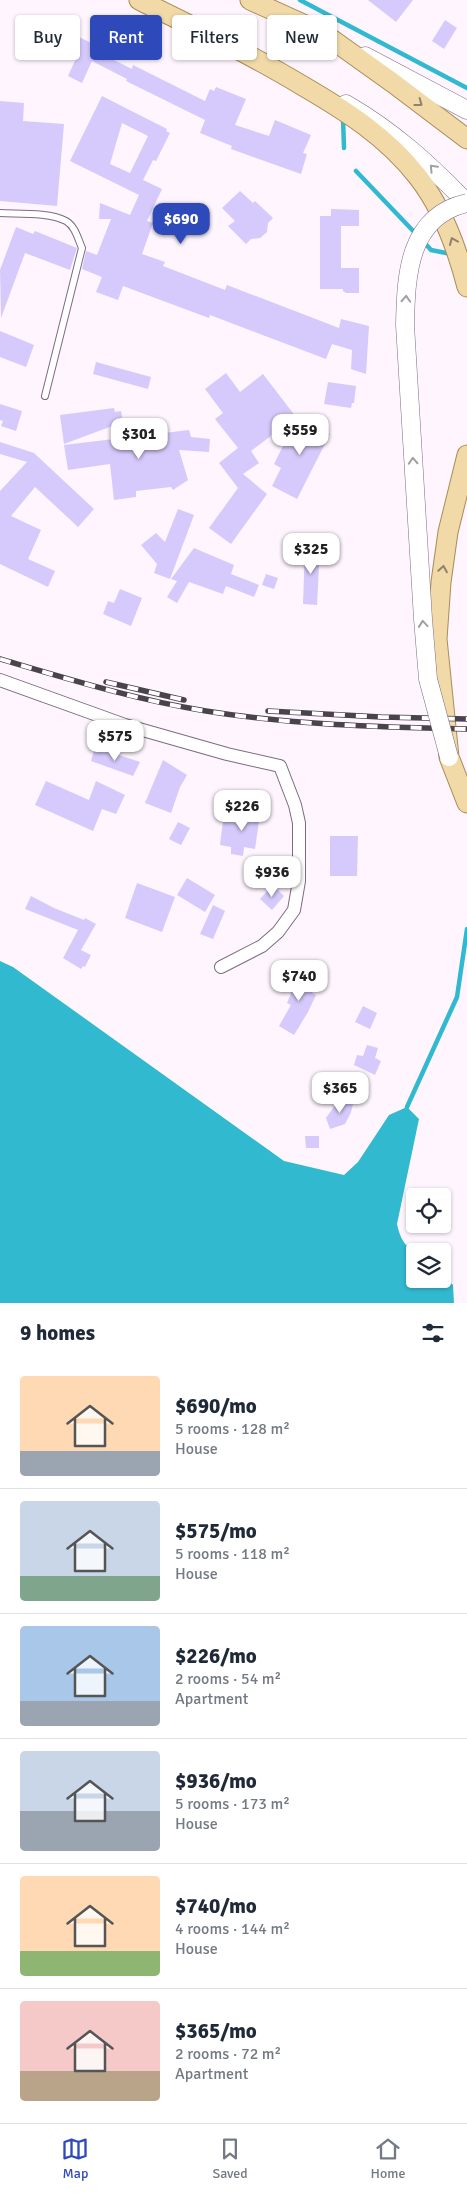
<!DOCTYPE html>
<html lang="en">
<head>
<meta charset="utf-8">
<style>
  body { margin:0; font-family:Signika,sans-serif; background:#f2f2f3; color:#1f2937; height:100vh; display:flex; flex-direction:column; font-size:19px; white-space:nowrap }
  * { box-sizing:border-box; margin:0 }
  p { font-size:16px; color:#747a83 }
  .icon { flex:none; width:28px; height:28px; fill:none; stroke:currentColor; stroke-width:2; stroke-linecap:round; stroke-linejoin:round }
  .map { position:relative; height:1303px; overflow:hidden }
  .drawer { display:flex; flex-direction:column; background:#fff; flex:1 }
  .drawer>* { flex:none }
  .hud { position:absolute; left:15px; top:15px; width:438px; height:45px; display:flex; gap:10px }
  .buttons { position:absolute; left:406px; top:1188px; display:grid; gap:10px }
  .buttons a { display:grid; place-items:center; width:45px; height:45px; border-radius:5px; background:#fff; box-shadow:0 1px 4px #0004; font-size:25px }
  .price { position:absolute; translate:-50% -42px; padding:0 11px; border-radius:10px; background:#fff; color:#222; font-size:16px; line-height:32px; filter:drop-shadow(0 1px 2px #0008) }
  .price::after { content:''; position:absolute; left:50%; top:30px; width:15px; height:11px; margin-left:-8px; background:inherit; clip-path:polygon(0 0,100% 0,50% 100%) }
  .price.current { background:#2e49ba; color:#fff }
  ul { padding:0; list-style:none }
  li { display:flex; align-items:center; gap:15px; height:125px; padding:0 20px }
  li+li { border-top:1px solid #e0e1e3 }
  li span { display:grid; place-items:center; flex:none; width:140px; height:100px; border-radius:5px; color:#555 }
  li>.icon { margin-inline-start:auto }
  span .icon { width:60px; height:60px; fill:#fffc; stroke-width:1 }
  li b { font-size:21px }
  h2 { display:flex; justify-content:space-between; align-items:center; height:60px; padding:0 20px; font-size:21px }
  .chip { padding:0 18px; border-radius:5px; background:#fff; box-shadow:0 1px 4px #0004; font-size:18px; line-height:45px }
  .chip.current { background:#2e49ba; color:#fff }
  .tabs { display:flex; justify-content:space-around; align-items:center; height:70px; border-top:1px solid #e0e1e3; background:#fff; font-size:14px; color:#747a83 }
  .tabs a { display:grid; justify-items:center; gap:2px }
  .tabs .current { color:#2e49ba }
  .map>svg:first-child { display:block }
  .water { fill:#31b9d0 }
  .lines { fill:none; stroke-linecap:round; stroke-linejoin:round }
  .stream { stroke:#31b9d0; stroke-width:4.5 }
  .building { fill:#d6cafc; fill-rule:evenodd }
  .lane-casing { stroke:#7e6b80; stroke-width:8 }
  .street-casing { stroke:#7e6b80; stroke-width:14 }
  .secondary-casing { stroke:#7e6b80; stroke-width:19 }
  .primary-casing { stroke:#a88c58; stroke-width:21 }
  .lane { stroke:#fff; stroke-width:6 }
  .street { stroke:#fff; stroke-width:12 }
  .secondary { stroke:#fff; stroke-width:18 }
  .primary { stroke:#f1daa7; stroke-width:19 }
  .rail-casing { stroke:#4b434c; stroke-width:5.5 }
  .rail { stroke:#fff; stroke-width:4; stroke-dasharray:11; stroke-linecap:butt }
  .secondary-bridge-casing { stroke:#7e6b80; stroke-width:19; stroke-linecap:butt }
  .secondary-bridge { stroke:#fff; stroke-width:18 }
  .oneway { stroke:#91826c }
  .oneway2 { stroke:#a29fa3 }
</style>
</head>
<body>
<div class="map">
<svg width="467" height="1303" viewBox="0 0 467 1303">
  <rect width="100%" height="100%" fill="#fef5fe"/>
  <path class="water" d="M 0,961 L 13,967 L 284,1161 L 344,1175 L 358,1162 L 389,1115 L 407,1107 L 419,1119 L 397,1224 C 400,1238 404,1245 415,1253 L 415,1279 L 442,1279 L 443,1276 L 453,1285 L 454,1303 L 0,1303 Z"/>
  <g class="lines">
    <path class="stream" d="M 300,0 L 467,88
      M 343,118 L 344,148
      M 356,171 L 417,235
      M 423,241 L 431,250 L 451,254
      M 407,1107 L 457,997 L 467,929"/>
  </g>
  <path class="building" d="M 368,0 L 413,0 L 396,22 Z
    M 445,20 L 457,28 L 444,49 L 432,41 Z
    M 58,27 L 110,52 L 108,57 L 132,69 L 133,65 L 205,101 L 210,89 L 214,91 L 216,87 L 246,99 L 235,125 L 269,136 L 275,120 L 311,135 L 303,153 L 307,154 L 301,174 L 231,149 L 232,146 L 200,133 L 205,120 L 126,81 L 127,79 L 92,61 L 82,83 L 68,76 L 79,52 L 52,39 Z
    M 102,96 L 167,129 L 166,131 L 170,133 L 156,161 L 153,160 L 143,180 L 162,189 L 147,221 L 153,223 L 142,254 L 165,262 L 163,266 L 225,290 L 227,285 L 339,328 L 341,319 L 369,326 L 366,374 L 351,369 L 352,350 L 332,344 L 326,359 L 210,315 L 209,318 L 123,286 L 118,300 L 96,292 L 102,277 L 82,269 L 86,251 L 97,255 L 111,219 L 99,219 L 100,203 L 130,215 L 139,195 L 70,161 ZM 122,123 L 148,136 L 130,173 L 110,164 Z
    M 0,101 L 24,103 L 23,121 L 64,124 L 57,206 L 0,201 Z
    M 240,191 L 253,203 L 255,201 L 273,218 L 268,223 L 267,232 L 260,238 L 251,239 L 246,244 L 228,226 L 235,221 L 222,208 Z
    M 331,209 L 359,210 L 359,226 L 341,226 L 341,268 L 359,268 L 359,293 L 346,293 L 343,291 L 343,289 L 320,289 L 320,216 L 331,216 Z
    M 16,227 L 33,234 L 35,231 L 77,248 L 70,270 L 25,253 L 1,318 L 0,270 Z
    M 0,331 L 34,345 L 26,367 L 0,357 Z
    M 96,362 L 151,377 L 148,389 L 93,374 Z
    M 226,373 L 240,392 L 263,374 L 296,417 L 251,451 L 259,463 L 243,474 L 267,494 L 231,544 L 209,528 L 238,488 L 219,463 L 238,448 L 215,419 L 223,413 L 205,389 Z
    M 328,382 L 356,386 L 354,403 L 352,403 L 351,408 L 324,404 Z
    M 0,404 L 22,411 L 16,431 L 1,426 L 3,421 L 0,420 Z
    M 114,408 L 115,412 L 121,411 L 123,422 L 64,444 L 60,415 Z
    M 303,416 L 326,427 L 324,431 L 330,434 L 297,499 L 272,486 L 281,468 L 274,464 L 297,418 L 300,423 Z
    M 189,430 L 191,437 L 210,439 L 209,452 L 179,450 L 188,480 L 173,490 L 171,487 L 136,491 L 136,497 L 114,500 L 110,464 L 68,470 L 64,445 Z
    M 0,442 L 34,453 L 94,509 L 78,527 L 35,487 L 11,516 L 41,530 L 28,559 L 55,571 L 48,587 L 0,564 L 0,491 L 27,462 L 0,454 Z
    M 178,509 L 194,515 L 170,579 L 154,573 L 157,564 L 141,545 L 156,533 L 165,542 Z
    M 305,546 L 320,547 L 317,605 L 303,604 Z
    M 194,548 L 234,565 L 231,574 L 259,585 L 254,597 L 226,586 L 223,594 L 189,582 L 177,603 L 167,597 L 177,581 L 171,579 Z
    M 266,574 L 278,578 L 274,589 L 262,585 Z
    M 120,589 L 142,598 L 131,626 L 103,614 L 108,601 L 114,603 Z
    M 95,747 L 140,762 L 133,776 L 91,761 Z
    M 163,760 L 187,775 L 180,787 L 171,813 L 145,803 Z
    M 46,781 L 89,800 L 96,781 L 125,795 L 116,814 L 102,809 L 93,831 L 35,805 Z
    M 247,805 L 261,807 L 255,849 L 244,847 L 243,856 L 231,854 L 231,847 L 220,845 L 223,821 L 244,824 Z
    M 178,822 L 190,828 L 181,845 L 169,839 Z
    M 330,836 L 358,836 L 357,876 L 330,876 Z
    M 187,878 L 215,895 L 205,912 L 177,895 Z
    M 137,883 L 175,897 L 162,932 L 125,918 Z
    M 273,885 L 284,896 L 272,910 L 260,899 Z
    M 31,896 L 54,908 L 84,920 L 85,918 L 96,924 L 81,950 L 91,955 L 85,967 L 83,966 L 81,969 L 63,958 L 78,930 L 25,909 Z
    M 213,905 L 225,911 L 213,939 L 200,934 Z
    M 305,960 L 310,985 L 314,988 L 312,993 L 316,995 L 308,1012 L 294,1035 L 279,1026 L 291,1005 L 287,1003 Z
    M 363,1006 L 377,1013 L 370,1029 L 355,1022 Z
    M 367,1045 L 378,1048 L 375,1058 L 381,1061 L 375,1075 L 354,1065 L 357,1055 L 363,1056 Z
    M 340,1098 L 353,1104 L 351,1112 L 345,1124 L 330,1129 L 326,1118 Z
    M 305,1136 L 319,1136 L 319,1148 L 306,1148 Z"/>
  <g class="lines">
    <g class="lane-casing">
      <path id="lane" d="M 0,213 C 18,214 50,212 66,221 C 75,226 78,239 82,248 L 45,396"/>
    </g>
    <g class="street-casing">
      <path id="street" d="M 0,680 L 125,725 L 227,754 L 280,766 L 295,805 L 299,823 L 299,881 L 294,910 L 278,932 L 262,946 L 221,967"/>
    </g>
    <g class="secondary-casing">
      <path id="secondary" d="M 365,56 L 467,110
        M 346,104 C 393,131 429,164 467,203"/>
    </g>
    <g class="primary-casing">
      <path id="primary" d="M 139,0 C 194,27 250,54 303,86 C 346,111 387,137 418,177 C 443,209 457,248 467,287
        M 250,0 L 323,33 L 393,83 L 467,139
        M 467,455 L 448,532 L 441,582 L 437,639 L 449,757 L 467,803"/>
    </g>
    <use href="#lane" class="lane"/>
    <use href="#street" class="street"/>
    <use href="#secondary" class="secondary"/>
    <use href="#primary" class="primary"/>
    <g class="rail-casing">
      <path id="rail" d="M 0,659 C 68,679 136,700 206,711 C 292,725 380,727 467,729
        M 106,682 L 184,700
        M 268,711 L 381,717 L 467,719"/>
    </g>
    <use href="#rail" class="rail"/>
    <g class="secondary-bridge-casing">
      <path id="secondary-bridge" d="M 449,757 L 428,679 L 423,619 L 405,325 C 406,276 408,216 467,203"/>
    </g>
    <use href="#secondary-bridge" class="secondary-bridge"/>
  </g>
  <defs><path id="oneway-chevron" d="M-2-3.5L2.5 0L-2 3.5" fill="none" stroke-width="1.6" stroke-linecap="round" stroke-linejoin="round" transform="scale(1.25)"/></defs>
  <g class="oneway">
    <use href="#oneway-chevron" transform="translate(419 103) rotate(37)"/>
    <use href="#oneway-chevron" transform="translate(453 241) rotate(-113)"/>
    <use href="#oneway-chevron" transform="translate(443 569) rotate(-81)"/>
  </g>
  <g class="oneway2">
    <use href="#oneway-chevron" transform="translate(433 168) rotate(-134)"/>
    <use href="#oneway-chevron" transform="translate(406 299) rotate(-87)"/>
    <use href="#oneway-chevron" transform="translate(413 461) rotate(-93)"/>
    <use href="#oneway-chevron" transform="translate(423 624) rotate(-95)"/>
  </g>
</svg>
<div class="buttons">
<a><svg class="icon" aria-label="locate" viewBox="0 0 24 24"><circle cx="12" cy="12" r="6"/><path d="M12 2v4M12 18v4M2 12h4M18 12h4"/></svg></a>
<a><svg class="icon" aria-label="layers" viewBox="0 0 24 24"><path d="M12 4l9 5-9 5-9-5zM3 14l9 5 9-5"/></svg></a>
</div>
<b class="price current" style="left:181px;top:245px">$690</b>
<b class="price" style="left:300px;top:456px">$559</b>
<b class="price" style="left:139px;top:460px">$301</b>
<b class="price" style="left:311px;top:575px">$325</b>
<b class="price" style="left:115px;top:762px">$575</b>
<b class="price" style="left:242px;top:832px">$226</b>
<b class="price" style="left:272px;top:898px">$936</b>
<b class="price" style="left:299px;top:1002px">$740</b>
<b class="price" style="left:340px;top:1114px">$365</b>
<div class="hud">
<a class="chip">Buy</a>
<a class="chip current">Rent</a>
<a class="chip">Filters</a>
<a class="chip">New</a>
</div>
</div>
<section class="drawer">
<h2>9 homes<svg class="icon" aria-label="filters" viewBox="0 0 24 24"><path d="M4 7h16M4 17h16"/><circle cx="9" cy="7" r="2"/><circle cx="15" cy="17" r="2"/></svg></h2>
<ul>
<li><span style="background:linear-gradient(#ffd9b3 75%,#9aa5b1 0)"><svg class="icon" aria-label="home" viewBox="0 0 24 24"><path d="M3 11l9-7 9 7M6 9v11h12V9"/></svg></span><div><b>$690/mo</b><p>5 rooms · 128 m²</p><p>House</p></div></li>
<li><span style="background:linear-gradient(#c9d6e8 75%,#7fa58c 0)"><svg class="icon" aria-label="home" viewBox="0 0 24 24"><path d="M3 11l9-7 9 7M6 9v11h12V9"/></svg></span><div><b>$575/mo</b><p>5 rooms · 118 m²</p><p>House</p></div></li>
<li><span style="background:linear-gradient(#a9c7e8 75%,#9aa5b1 0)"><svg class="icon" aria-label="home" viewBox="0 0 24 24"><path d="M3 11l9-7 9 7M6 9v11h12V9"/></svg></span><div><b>$226/mo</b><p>2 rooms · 54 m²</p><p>Apartment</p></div></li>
<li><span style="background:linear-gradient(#c9d6e8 60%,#9aa5b1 0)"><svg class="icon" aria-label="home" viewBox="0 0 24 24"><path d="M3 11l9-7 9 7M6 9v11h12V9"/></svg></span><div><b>$936/mo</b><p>5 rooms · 173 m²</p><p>House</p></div></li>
<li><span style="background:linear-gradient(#ffd9b3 75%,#8fb573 0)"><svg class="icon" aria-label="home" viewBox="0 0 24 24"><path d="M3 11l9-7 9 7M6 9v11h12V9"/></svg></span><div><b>$740/mo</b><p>4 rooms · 144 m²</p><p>House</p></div></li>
<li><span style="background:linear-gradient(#f6c9c9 70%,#b9a48a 0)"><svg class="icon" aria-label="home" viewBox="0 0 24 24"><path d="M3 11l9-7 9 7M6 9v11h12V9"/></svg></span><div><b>$365/mo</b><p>2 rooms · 72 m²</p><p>Apartment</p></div></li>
</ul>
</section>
<nav class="tabs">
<a class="current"><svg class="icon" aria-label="map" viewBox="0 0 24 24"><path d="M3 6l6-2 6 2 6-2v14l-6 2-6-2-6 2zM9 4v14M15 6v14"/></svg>Map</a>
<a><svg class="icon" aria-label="saved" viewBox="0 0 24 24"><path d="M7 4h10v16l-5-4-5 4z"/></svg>Saved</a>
<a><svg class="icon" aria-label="home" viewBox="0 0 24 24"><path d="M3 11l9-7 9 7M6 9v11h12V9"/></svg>Home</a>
</nav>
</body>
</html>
